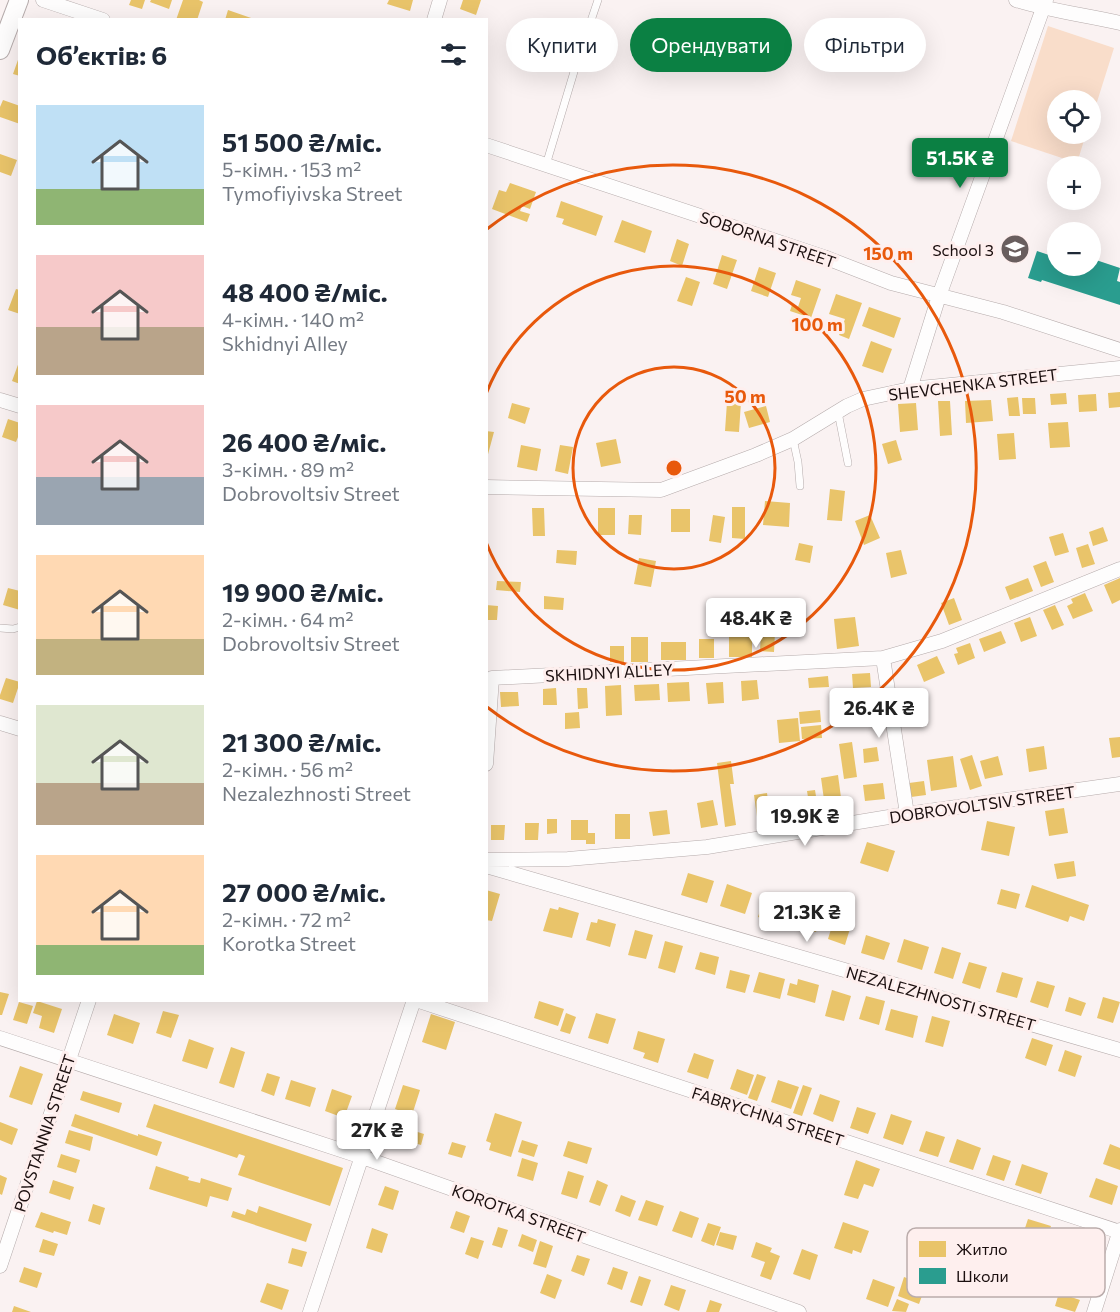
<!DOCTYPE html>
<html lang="uk">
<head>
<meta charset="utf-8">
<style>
  body { margin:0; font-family:Commissioner,sans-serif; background:#f2f2f3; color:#1f2937; height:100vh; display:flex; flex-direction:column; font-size:22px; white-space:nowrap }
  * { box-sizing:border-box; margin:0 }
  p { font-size:20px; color:#747a83 }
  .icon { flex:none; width:33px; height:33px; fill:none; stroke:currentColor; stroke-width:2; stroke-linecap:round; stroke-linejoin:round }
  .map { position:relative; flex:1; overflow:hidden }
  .details { position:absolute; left:18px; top:18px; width:470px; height:984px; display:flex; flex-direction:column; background:#fff; border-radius:0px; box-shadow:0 6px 24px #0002 }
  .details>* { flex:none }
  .hud { position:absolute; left:506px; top:18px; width:524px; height:54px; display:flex; gap:12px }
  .buttons { position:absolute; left:1047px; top:90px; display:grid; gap:12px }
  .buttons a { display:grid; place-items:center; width:54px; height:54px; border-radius:50%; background:#fff; box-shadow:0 6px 24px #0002; font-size:30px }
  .price { position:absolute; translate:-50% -51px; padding:0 14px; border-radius:6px; background:#fff; color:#222; font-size:20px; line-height:39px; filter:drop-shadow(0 2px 3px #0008) }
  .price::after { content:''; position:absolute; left:50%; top:36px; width:18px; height:14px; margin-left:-9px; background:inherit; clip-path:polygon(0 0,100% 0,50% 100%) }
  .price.current { background:#0b8043; color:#fff }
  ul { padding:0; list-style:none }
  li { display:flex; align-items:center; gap:18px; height:150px; padding:0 18px }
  li span { display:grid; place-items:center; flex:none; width:168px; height:120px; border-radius:0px; color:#555 }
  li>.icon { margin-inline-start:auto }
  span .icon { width:72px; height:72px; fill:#fffc; stroke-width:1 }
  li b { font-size:26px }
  h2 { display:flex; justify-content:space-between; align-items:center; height:72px; padding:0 18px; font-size:26px }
  .pill { padding:0 21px; border-radius:27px; background:#fff; box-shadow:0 6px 24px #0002; font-size:21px; line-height:54px }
  .pill.current { background:#0b8043; color:#fff }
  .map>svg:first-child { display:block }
  .green { fill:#f9ddca }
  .homes { fill:#e9c46a }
  .schools { fill:#2a9d8f }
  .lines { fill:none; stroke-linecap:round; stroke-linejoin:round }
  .service-casing { stroke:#b5abab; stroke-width:8 }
  .minor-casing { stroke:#b5abab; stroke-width:15 }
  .tertiary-casing { stroke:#b5abab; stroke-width:20 }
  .service { stroke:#fefdfd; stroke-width:7 }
  .minor { stroke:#fefdfd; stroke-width:14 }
  .tertiary { stroke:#fefdfd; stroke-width:18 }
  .ring { fill:none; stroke:#e8590c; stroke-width:3 }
  .labels { text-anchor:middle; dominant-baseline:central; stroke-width:6; stroke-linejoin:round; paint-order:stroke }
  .street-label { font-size:16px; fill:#1b0f0f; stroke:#feefee }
  .poi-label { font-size:16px; fill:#1b0f0f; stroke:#feefee; text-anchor:end }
  .key { fill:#feefee; stroke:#baacab; stroke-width:1.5 }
  .key-label { font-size:16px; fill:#1b0f0f }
  .centre { fill:#e8590c; stroke:#feefee; stroke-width:3 }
  .ring-label { font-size:18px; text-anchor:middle; font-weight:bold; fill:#e8590c; stroke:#feefee; stroke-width:6; stroke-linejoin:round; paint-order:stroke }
</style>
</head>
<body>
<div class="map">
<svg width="1120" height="1312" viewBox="0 0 1120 1312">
  <rect width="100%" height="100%" fill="#faf2f2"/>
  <path class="green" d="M 1048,26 L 1114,48 L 1091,121 L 1090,100 L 1058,100 L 1058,134 L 1086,134 L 1077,163 L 1011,141 Z"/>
  <path class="homes" d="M 131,0 L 145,0 L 142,9 L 129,5 Z
    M 151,0 L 172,0 L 169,9 L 150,2 Z
    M 183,0 L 199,0 L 203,2 L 197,20 L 176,20 Z
    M 389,0 L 413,0 L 410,11 L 387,4 Z
    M 463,0 L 481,0 L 476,15 L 460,9 Z
    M 228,10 L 254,19 L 254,20 L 225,20 Z
    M 19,57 L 20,57 L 20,76 L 13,74 Z
    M 3,100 L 20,106 L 20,124 L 0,117 L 0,107 Z
    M 0,154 L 17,160 L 11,176 L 0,172 Z
    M 510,183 L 536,192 L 530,209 L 522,206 L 520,211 L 530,214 L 527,222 L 492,209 L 499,190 L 506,192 Z
    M 561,201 L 603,216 L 596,236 L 562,224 L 564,219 L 556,217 Z
    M 622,220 L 652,231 L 645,253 L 614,242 Z
    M 677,239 L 689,244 L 682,266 L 670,261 Z
    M 722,255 L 737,260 L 727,289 L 713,284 Z
    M 759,267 L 776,273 L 768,297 L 751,291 Z
    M 686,277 L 700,282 L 692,306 L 677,301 Z
    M 796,280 L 821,289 L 811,318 L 790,311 L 792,305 L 798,307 L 801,298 L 791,295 Z
    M 16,289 L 20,290 L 20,314 L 8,310 Z
    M 836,294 L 862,303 L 849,339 L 839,335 L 845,319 L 829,314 Z
    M 869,307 L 901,318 L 894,338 L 862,326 Z
    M 871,341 L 892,349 L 883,373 L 862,366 Z
    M 19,362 L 20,362 L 20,384 L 12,381 Z
    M 1120,392 L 1120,407 L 1109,408 L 1108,393 Z
    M 1066,393 L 1067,404 L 1051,405 L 1050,394 Z
    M 1096,394 L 1097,411 L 1079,412 L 1078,395 Z
    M 1018,397 L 1020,416 L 1009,416 L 1007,398 Z
    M 1022,398 L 1035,398 L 1036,414 L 1023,414 Z
    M 991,400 L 993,421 L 966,423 L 965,401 Z
    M 938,401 L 950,401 L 952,435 L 940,436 Z
    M 727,402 L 741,402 L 739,432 L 725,431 Z
    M 512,403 L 530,408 L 525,424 L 508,418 Z
    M 916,403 L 918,430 L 900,432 L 898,404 Z
    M 766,406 L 770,422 L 749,428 L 744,412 Z
    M 8,419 L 20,423 L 20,432 L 16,442 L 2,437 Z
    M 1068,422 L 1070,447 L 1050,448 L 1048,423 Z
    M 486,431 L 494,432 L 487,458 L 486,458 Z
    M 1014,433 L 1016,459 L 999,460 L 997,434 Z
    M 616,439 L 621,463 L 601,467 L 596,443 Z
    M 896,440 L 902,460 L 888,464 L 882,444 Z
    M 521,445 L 541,449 L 537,471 L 517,467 Z
    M 560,445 L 573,447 L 568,474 L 555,471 Z
    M 830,489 L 845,491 L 842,521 L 827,520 Z
    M 765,501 L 790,503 L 789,527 L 763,525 Z
    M 732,507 L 745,507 L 745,539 L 732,538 Z
    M 532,508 L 544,508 L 545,536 L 533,536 Z
    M 598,508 L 615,508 L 615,535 L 598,535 Z
    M 671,509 L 690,509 L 690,532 L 671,532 Z
    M 629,515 L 642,515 L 641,535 L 628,534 Z
    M 713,515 L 725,517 L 721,543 L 709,541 Z
    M 870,515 L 880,538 L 864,545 L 855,521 Z
    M 1103,527 L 1108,541 L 1093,546 L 1089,532 Z
    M 1063,533 L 1069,552 L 1055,556 L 1049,537 Z
    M 799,543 L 813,546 L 810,563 L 795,560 Z
    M 1088,544 L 1095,564 L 1082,568 L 1076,548 Z
    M 557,550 L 577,551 L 576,565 L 556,563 Z
    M 901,550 L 907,574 L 891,578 L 886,553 Z
    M 639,558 L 656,561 L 651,587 L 634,584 Z
    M 1046,561 L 1054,582 L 1041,587 L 1033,566 Z
    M 1028,578 L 1033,591 L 1010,600 L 1005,587 Z
    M 1120,578 L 1120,600 L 1112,604 L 1104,585 Z
    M 497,581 L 521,582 L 520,592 L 496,590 Z
    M 8,588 L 20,591 L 20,610 L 3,605 Z
    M 1085,593 L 1093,611 L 1073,619 L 1067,606 L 1073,603 L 1071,599 Z
    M 544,596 L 564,598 L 563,610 L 544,609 Z
    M 954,598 L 962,620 L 949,625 L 941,603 Z
    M 486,605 L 498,606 L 497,620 L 486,620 Z
    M 1055,605 L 1064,625 L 1052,630 L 1043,610 Z
    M 855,617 L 859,646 L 837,649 L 834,619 Z
    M 1030,617 L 1037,636 L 1021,642 L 1014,623 Z
    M 761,631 L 775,632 L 774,652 L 760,651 Z
    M 1001,631 L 1006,643 L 984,652 L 979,639 Z
    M 631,637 L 648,637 L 648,662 L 631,662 Z
    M 729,637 L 752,637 L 752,657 L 729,657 Z
    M 699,639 L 714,639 L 714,658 L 699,658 Z
    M 661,642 L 686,642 L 686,660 L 661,660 Z
    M 970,643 L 975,658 L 958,665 L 954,654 L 958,653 L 956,648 Z
    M 610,646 L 624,646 L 624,662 L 610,662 Z
    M 937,656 L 945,673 L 924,682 L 917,665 Z
    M 870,673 L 871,687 L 853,688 L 852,674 Z
    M 828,676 L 829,687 L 809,688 L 808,678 Z
    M 6,678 L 20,682 L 13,703 L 0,699 L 0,695 Z
    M 757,680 L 759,699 L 742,701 L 741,681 Z
    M 689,682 L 690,701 L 668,702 L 667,683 Z
    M 723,682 L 724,703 L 708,704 L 706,683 Z
    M 659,684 L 660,700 L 635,701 L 634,685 Z
    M 621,685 L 622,715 L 606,716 L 605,686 Z
    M 556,688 L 557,705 L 543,705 L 543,689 Z
    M 577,688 L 587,688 L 588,708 L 578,709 Z
    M 500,692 L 518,692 L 519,706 L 501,707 Z
    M 848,699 L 849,706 L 836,707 L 835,700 Z
    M 820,710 L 821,722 L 800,724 L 799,712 Z
    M 579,712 L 580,728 L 565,729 L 565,713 Z
    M 798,718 L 800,741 L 779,743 L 777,720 Z
    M 821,725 L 822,738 L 802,739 L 801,727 Z
    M 1120,737 L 1120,757 L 1112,758 L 1109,738 Z
    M 852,742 L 857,777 L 844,779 L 839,744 Z
    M 1044,746 L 1047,769 L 1029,772 L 1026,749 Z
    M 877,747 L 879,761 L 864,763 L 863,749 Z
    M 972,755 L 982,786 L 970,790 L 960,759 Z
    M 953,756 L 957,787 L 931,791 L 927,760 Z
    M 998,756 L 1003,775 L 985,779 L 980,761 Z
    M 731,761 L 734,784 L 730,784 L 736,825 L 725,827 L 717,763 Z
    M 838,775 L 842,805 L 825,807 L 821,778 Z
    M 924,781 L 926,795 L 911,797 L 909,783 Z
    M 883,783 L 885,799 L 865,801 L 863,785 Z
    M 815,790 L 819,815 L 811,816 L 807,791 Z
    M 767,793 L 770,815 L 757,817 L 754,795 Z
    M 804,797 L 806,812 L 792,814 L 790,798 Z
    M 713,800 L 718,825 L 701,828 L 697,803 Z
    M 1064,808 L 1068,833 L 1049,836 L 1045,811 Z
    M 667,810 L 670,834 L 653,836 L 649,812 Z
    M 615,814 L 630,814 L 630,839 L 615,839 Z
    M 547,819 L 557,819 L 557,833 L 547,834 Z
    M 571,820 L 588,820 L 588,833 L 595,833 L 595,844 L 586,844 L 586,840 L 571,840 Z
    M 987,821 L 1015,827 L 1009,856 L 981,850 Z
    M 525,823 L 539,823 L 538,840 L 525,840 Z
    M 491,825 L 505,825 L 504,840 L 491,840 Z
    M 867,842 L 895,851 L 888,872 L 860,863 Z
    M 1074,861 L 1076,876 L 1057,879 L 1054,864 Z
    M 688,873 L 714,881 L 707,903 L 681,895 Z
    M 727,884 L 752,893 L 745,914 L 720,906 Z
    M 1032,885 L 1089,905 L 1084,921 L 1070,916 L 1068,922 L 1025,907 Z
    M 1001,889 L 1020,894 L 1016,909 L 997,904 Z
    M 486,890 L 500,894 L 492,921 L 486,920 Z
    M 764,898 L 787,905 L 781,925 L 758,917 Z
    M 799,905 L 822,912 L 816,932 L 793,925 Z
    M 559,907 L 579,913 L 572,938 L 543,931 L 550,908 L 558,910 Z
    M 835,916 L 852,922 L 845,945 L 828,939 Z
    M 598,919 L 616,924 L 610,947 L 586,940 L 591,922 L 597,923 Z
    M 635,930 L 653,935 L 646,959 L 628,955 Z
    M 866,935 L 890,943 L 884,960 L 861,953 Z
    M 904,939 L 929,947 L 922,970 L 897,962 Z
    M 665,941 L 683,946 L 675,973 L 658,968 Z
    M 942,947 L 961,953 L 953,979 L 934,973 Z
    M 700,952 L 719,957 L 715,975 L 695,969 Z
    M 969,962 L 987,967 L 980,989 L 962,983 Z
    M 730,970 L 750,975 L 745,993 L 726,988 Z
    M 759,972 L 785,979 L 780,999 L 753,992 Z
    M 1002,972 L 1023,978 L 1017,998 L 996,992 Z
    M 798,979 L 819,985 L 815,1003 L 787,995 L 790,983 L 797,985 Z
    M 1037,981 L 1055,986 L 1048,1008 L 1030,1002 Z
    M 832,990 L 851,996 L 844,1021 L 825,1016 Z
    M 0,992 L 9,994 L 2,1015 L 0,1015 Z
    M 866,996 L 885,1001 L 879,1025 L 859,1019 Z
    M 1069,997 L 1086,1003 L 1081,1016 L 1065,1011 Z
    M 1103,997 L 1120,1002 L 1113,1023 L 1097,1018 Z
    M 37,1001 L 62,1009 L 54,1033 L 39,1028 L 42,1016 L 33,1013 Z
    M 539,1001 L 564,1009 L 558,1026 L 534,1018 Z
    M 19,1002 L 33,1006 L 27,1024 L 13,1020 Z
    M 891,1009 L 918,1016 L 913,1038 L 885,1030 Z
    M 163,1011 L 179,1015 L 171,1038 L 156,1033 Z
    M 566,1013 L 576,1017 L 570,1034 L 560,1031 Z
    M 596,1013 L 616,1019 L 608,1044 L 588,1038 Z
    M 114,1014 L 140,1023 L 133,1044 L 107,1035 Z
    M 431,1014 L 455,1022 L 446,1050 L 422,1042 Z
    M 932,1016 L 950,1021 L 943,1047 L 925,1042 Z
    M 638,1031 L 665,1039 L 658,1063 L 643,1058 L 645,1053 L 633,1049 Z
    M 1032,1038 L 1053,1045 L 1046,1066 L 1025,1058 Z
    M 189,1039 L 214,1048 L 207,1069 L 182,1061 Z
    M 231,1047 L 245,1052 L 234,1088 L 219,1083 Z
    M 1065,1050 L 1082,1056 L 1075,1077 L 1058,1071 Z
    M 694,1053 L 714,1060 L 708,1079 L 687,1072 Z
    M 20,1066 L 43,1074 L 32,1105 L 9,1097 Z
    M 737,1069 L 754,1075 L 747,1095 L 730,1089 Z
    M 267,1073 L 280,1077 L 274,1096 L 261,1091 Z
    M 757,1074 L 766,1077 L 757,1101 L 748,1098 Z
    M 291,1080 L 316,1088 L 310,1107 L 285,1099 Z
    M 778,1080 L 799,1087 L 791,1109 L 771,1102 Z
    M 403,1085 L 420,1090 L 412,1115 L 395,1109 Z
    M 803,1085 L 812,1088 L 802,1116 L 793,1113 Z
    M 332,1089 L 352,1096 L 344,1118 L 325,1111 Z
    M 83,1091 L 122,1103 L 119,1113 L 80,1100 Z
    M 820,1094 L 840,1101 L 833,1122 L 813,1114 Z
    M 154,1104 L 343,1168 L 330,1206 L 238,1175 L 245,1156 L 239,1154 L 237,1158 L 146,1127 Z
    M 857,1107 L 876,1113 L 868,1134 L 850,1128 Z
    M 495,1113 L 522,1122 L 511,1157 L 489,1150 L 491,1143 L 486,1141 Z
    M 75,1114 L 138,1136 L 138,1134 L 162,1142 L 157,1156 L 71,1126 Z
    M 891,1114 L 912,1121 L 903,1145 L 883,1138 Z
    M 0,1122 L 18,1129 L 12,1145 L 0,1140 Z
    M 405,1128 L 424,1134 L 421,1145 L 401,1139 Z
    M 69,1130 L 93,1137 L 90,1151 L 65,1143 Z
    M 926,1131 L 945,1137 L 938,1157 L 919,1151 Z
    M 957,1139 L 981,1148 L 973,1170 L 949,1162 Z
    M 522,1140 L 538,1145 L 534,1157 L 518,1152 Z
    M 568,1141 L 592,1148 L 587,1164 L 563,1156 Z
    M 452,1142 L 466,1146 L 462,1158 L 448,1154 Z
    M 1110,1144 L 1120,1148 L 1120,1170 L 1103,1164 Z
    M 61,1154 L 80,1160 L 76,1173 L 57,1167 Z
    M 993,1155 L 1011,1161 L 1004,1181 L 986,1175 Z
    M 522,1158 L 538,1163 L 533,1181 L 517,1176 Z
    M 856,1160 L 880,1169 L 873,1187 L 864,1184 L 858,1199 L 844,1195 Z
    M 1022,1164 L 1048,1173 L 1041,1194 L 1015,1185 Z
    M 156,1166 L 189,1177 L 188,1180 L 200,1183 L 201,1178 L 232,1188 L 228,1201 L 210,1196 L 207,1207 L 149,1189 Z
    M 568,1171 L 584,1176 L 577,1199 L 561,1194 Z
    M 0,1175 L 7,1178 L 2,1195 L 0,1194 Z
    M 1096,1178 L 1118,1186 L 1112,1205 L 1089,1197 Z
    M 53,1180 L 74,1187 L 70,1200 L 49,1193 Z
    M 597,1180 L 608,1185 L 600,1206 L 589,1202 Z
    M 385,1186 L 399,1191 L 393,1210 L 378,1205 Z
    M 621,1195 L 636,1201 L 630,1217 L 615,1211 Z
    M 646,1200 L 664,1206 L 657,1226 L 638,1220 Z
    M 93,1204 L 105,1208 L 100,1225 L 88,1221 Z
    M 259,1206 L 312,1224 L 306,1242 L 231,1217 L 233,1211 L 245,1215 L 247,1209 L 257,1213 Z
    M 456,1211 L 470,1216 L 464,1233 L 450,1228 Z
    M 680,1211 L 699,1218 L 692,1238 L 672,1231 Z
    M 41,1212 L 71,1222 L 67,1235 L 54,1231 L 53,1233 L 35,1227 Z
    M 1028,1219 L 1051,1226 L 1047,1238 L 1024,1231 Z
    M 843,1222 L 869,1231 L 861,1253 L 853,1250 L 852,1254 L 834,1248 Z
    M 708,1223 L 721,1227 L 714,1246 L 701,1241 Z
    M 498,1227 L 508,1230 L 502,1248 L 492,1245 Z
    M 372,1228 L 388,1234 L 382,1253 L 366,1248 Z
    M 720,1232 L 737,1236 L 733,1250 L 716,1245 Z
    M 522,1234 L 537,1240 L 533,1252 L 518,1246 Z
    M 471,1237 L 484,1241 L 478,1259 L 465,1254 Z
    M 43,1239 L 58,1244 L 54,1256 L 39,1252 Z
    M 540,1241 L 553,1246 L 546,1268 L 533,1264 Z
    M 756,1242 L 772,1248 L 770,1252 L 780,1256 L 771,1280 L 760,1276 L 765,1262 L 751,1257 Z
    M 292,1248 L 307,1252 L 302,1267 L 288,1263 Z
    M 802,1249 L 818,1255 L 810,1280 L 793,1274 Z
    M 577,1255 L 590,1259 L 584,1276 L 571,1271 Z
    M 24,1267 L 42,1273 L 37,1288 L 19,1282 Z
    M 613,1267 L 628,1272 L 622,1290 L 607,1284 Z
    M 547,1274 L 562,1280 L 555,1299 L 540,1293 Z
    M 639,1276 L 651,1280 L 642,1306 L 630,1302 Z
    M 904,1277 L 926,1285 L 919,1304 L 898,1296 Z
    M 873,1279 L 895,1287 L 888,1307 L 866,1299 Z
    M 267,1283 L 289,1290 L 282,1310 L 260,1302 Z
    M 671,1285 L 686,1290 L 679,1311 L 664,1305 Z
    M 1059,1293 L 1080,1300 L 1075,1312 L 1055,1306 Z
    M 897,1299 L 909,1304 L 906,1312 L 892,1311 Z
    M 710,1300 L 722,1304 L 719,1312 L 706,1312 Z
    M 14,1306 L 31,1312 L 12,1312 Z"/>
  <path class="schools" d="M 1037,251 L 1055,257 L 1054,260 L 1058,261 L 1058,266 L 1071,266 L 1083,269 L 1084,266 L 1090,266 L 1090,258 L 1120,268 L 1117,281 L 1120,282 L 1120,305 L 1042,280 L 1041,282 L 1028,278 Z"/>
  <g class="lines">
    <g class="service-casing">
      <path id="service" d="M 546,165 L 576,65 L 598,0
        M 838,412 L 848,463
        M 793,439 L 798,462 L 800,486
        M 0,628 L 13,629 L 20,627"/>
    </g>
    <g class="minor-casing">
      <path id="minor" d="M 43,0 L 103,20
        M 1016,0 C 1050,11 1085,15 1120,23
        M 434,20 L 440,0
        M 486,145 L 824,257 L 891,283 L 1003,312 L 1120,350
        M 910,389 L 939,296 L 1046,0
        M 0,400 L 20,406
        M 486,487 L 661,490 L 756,455 L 793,439 L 847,406 L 863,399 L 910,389 L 1120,368
        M 883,658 L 907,814
        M 0,723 L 20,729
        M 486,764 L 492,678 L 883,658 L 942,641 L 1120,569
        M 486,860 L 568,859 L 707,847 L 907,814 L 1120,784
        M 486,866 L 1120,1050
        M 416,1000 L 1120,1232
        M 0,1038 L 362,1157 L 799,1312
        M 0,1266 L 89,1000
        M 310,1312 L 414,1000
        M 1094,1312 L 1120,1230"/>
    </g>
    <g class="tertiary-casing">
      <path id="tertiary" d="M 0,50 L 19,0"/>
    </g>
    <use href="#service" class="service"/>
    <use href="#minor" class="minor"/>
    <use href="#tertiary" class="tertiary"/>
  </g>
  <g class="ring">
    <circle cx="674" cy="468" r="101"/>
    <path d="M486 394A202 202 0 1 1 486 542"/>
    <path d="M487 229A303 303 0 1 1 487 707"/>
  </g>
  <defs>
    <g id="school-disc" transform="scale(1.5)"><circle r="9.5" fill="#695e5e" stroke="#feefee"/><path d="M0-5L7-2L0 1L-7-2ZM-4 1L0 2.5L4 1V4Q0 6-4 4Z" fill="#fff"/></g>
  </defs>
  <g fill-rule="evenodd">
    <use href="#school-disc" x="1015" y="249"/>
  </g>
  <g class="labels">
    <g class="street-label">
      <text transform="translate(768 239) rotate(19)">SOBORNA STREET</text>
      <text transform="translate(973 384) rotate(-7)">SHEVCHENKA STREET</text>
      <text transform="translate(609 672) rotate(-3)">SKHIDNYI ALLEY</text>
      <text transform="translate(982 804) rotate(-8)">DOBROVOLTSIV STREET</text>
      <text transform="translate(941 998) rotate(16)">NEZALEZHNOSTI STREET</text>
      <text transform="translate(768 1116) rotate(18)">FABRYCHNA STREET</text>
      <text transform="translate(44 1133) rotate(-72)">POVSTANNIA STREET</text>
      <text transform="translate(519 1213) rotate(20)">KOROTKA STREET</text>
    </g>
    <g class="poi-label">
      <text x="994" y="249">School 3</text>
    </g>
  </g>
  <rect x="907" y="1228" width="198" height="69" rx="9" class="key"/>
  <rect x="919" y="1241" width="27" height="16" fill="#e9c46a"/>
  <rect x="919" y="1268" width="27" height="16" fill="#2a9d8f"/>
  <g class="key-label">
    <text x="956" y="1255">Житло</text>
    <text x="956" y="1282">Школи</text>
  </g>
  <circle cx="674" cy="468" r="9" class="centre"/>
  <g class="ring-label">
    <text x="888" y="260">150 m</text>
    <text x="817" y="331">100 m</text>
    <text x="745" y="403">50 m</text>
  </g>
</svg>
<div class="buttons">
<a><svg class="icon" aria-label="locate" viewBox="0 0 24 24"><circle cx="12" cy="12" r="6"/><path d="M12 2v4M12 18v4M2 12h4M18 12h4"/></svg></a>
<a>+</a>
<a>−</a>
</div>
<b class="price current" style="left:960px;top:189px">51.5K ₴</b>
<b class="price" style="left:756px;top:649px">48.4K ₴</b>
<b class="price" style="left:879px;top:739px">26.4K ₴</b>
<b class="price" style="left:805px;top:847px">19.9K ₴</b>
<b class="price" style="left:807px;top:943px">21.3K ₴</b>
<b class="price" style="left:377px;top:1161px">27K ₴</b>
<div class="hud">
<a class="pill">Купити</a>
<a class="pill current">Орендувати</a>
<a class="pill">Фільтри</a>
</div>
<section class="details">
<h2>Об’єктів: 6<svg class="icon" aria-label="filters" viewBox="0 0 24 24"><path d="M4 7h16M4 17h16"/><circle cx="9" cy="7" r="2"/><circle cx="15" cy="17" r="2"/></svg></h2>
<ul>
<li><span style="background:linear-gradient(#bfe0f5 70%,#8fb573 0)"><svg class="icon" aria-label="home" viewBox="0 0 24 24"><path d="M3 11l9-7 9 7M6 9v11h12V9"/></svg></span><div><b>51 500 ₴/міс.</b><p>5-кімн. · 153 m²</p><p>Tymofiyivska Street</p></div></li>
<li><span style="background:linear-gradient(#f6c9c9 60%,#b9a48a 0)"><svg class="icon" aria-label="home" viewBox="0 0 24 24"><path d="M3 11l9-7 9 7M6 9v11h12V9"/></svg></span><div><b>48 400 ₴/міс.</b><p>4-кімн. · 140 m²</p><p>Skhidnyi Alley</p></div></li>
<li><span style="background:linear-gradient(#f6c9c9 60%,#9aa5b1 0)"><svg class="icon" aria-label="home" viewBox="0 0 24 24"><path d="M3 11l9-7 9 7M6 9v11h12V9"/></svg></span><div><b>26 400 ₴/міс.</b><p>3-кімн. · 89 m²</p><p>Dobrovoltsiv Street</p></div></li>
<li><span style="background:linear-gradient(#ffd9b3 70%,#c2b280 0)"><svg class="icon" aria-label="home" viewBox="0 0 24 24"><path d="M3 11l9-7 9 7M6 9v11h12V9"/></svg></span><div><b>19 900 ₴/міс.</b><p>2-кімн. · 64 m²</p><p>Dobrovoltsiv Street</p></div></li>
<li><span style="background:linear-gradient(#dfe7d0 65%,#b9a48a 0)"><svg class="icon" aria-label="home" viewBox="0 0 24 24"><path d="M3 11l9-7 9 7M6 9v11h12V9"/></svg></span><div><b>21 300 ₴/міс.</b><p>2-кімн. · 56 m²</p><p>Nezalezhnosti Street</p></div></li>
<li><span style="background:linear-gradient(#ffd9b3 75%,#8fb573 0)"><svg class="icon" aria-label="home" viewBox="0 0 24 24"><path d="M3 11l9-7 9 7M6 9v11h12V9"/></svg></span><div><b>27 000 ₴/міс.</b><p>2-кімн. · 72 m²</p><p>Korotka Street</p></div></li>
</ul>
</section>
</div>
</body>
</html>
